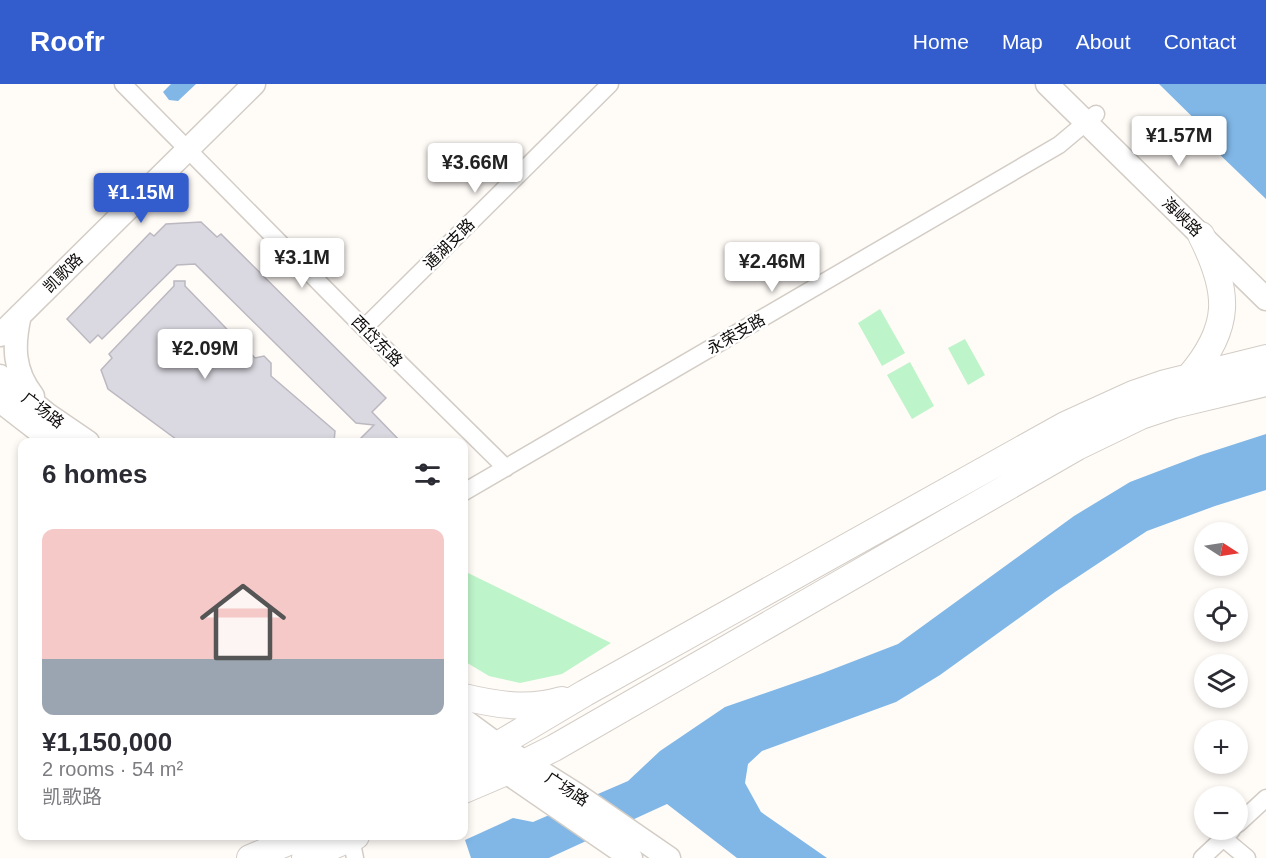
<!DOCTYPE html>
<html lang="en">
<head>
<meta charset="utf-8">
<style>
  body { margin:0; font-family:Arial,"Noto Sans SC",sans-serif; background:#f7f7f7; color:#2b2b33; height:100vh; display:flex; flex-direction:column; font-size:22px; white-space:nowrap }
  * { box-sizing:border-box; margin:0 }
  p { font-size:20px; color:#7c7c81 }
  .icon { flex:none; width:33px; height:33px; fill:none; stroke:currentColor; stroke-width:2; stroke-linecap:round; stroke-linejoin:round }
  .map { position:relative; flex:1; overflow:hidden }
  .panel { position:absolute; left:18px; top:354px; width:450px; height:402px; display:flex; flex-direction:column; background:#fff; border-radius:12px; box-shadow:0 3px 9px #0003 }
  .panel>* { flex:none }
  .needle { width:39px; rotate:102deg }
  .buttons { position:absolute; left:1194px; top:438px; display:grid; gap:12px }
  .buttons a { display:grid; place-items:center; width:54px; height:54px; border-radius:50%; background:#fff; box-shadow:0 3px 9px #0003; font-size:30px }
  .price { position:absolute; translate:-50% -51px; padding:0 14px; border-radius:6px; background:#fff; color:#222; font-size:20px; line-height:39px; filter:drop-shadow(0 2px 3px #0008) }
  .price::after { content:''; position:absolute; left:50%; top:36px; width:18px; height:14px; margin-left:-9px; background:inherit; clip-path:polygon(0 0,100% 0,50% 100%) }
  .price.active { background:#335dcd; color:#fff }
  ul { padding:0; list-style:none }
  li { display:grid; align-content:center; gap:12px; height:318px; padding:0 24px }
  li+li { border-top:2px solid #e1e1e2 }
  li span { display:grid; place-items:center; height:186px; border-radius:12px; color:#555 }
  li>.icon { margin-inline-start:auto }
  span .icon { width:108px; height:108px; fill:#fffc; stroke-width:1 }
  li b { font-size:26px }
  h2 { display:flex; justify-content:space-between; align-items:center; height:72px; padding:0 24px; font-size:26px }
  header { display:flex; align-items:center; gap:36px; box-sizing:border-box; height:84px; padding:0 30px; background:#335dcd; color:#fff }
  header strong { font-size:28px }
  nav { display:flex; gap:33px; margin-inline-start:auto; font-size:21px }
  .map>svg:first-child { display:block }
  .green { fill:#bef4c9 }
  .water { fill:#80b7e7 }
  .building { fill:#dad8e0; stroke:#bbb8c0; stroke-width:1.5 }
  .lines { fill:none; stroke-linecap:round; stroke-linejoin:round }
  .minor-casing { stroke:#d3cdc6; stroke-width:19 }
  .major-casing { stroke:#d3cdc6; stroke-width:25 }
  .highway-casing { stroke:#d3cdc6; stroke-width:28 }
  .minor { stroke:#fff; stroke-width:16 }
  .major { stroke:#fff; stroke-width:22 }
  .highway { stroke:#fff; stroke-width:26 }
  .labels { text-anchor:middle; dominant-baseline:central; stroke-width:5; stroke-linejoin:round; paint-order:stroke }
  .street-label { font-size:16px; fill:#0e0c0a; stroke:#fff }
</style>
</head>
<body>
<header>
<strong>Roofr</strong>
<nav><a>Home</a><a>Map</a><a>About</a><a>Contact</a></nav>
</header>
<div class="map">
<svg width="1266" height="774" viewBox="0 0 1266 774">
  <rect width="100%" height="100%" fill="#fffbf7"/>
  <path class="green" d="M 880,225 L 905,269 L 882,282 L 858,239 Z
    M 965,255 L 985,291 L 968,301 L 948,264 Z
    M 910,278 L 934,322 L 912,335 L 887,291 Z
    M 464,487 L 611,559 L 562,590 L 520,599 L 489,592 L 464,577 Z"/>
  <path class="water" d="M 171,0 L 196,0 L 178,17 L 169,16 L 163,8 Z
    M 1159,0 L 1266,0 L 1266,115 L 1215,66 L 1219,59 Z
    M 1266,350 L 1266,406 L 1215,422 L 1147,447 L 1055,508 L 940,591 L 896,618 L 762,667 L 748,680 L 745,699 L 761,728 L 827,774 L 737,774 L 667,720 L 549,774 L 471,774 L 465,756 L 513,734 L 533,738 L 628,697 L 660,667 L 725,623 L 823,589 L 898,560 L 1074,432 L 1130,398 L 1201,371 Z"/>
  <path class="building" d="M 201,138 L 217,153 L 221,150 L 386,314 L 372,328 L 401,358 L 357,358 L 374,341 L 356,339 L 195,180 L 177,181 L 102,255 L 98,251 L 90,259 L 67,235 L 150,149 L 154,152 L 166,140 Z
    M 174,197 L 185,197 L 185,202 L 255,274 L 264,272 L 271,279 L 271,292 L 335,347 L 334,358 L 180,358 L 108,305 L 101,286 L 112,274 L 109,270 L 174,202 Z"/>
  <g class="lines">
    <g class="minor-casing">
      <path id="minor" d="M 123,0 L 364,244 L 506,384
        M 364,244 L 610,0
        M 464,408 L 1059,61 L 1096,30
        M 1238,740 L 1266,714
        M 351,754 L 355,774
        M 1223,754 L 1247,774
        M 1202,774 L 1232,746"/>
    </g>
    <g class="major-casing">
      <path id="major" d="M 1047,0 L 1266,215
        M 20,231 C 13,261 13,287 33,312
        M 0,251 L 254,0
        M 0,292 L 47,330 L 88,358
        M 0,317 L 53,358
        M 464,636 L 498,661 L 576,710 L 669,774
        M 464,657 L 506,688 L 631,774"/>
    </g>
    <g class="highway-casing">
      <path id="highway" d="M 1189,293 C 1232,243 1230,208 1201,151
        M 464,613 C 497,621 528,626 562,616
        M 464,681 L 585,609 L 1065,341 L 1133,310 L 1165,299 L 1266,274
        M 464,706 L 506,688 L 554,664 L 1077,363 L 1141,332 L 1174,321 L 1266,299
        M 250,774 L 303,752
        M 305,774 L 356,752"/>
    </g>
    <use href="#minor" class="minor"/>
    <use href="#major" class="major"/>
    <use href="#highway" class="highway"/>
  </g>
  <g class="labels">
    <g class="street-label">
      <text transform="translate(1182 133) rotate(44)">海峡路</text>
      <text transform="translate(449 160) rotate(-45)">通湖支路</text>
      <text transform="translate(63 189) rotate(-45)">凯歌路</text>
      <text transform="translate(736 250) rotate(-30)">永荣支路</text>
      <text transform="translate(377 257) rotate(45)">西岱东路</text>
      <text transform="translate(43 326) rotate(37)">广场路</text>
      <text transform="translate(567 705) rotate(33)">广场路</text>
    </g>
  </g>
</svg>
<div class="buttons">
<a><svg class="needle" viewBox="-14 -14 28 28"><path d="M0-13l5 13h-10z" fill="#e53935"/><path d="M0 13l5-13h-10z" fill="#7c7c81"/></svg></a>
<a><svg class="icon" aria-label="locate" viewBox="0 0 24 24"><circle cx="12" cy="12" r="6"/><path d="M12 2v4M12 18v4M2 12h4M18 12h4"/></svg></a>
<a><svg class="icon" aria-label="layers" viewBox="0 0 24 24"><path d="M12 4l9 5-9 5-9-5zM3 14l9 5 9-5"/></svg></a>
<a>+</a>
<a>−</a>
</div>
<b class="price" style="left:1179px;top:83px">¥1.57M</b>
<b class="price" style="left:475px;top:110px">¥3.66M</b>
<b class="price active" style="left:141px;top:140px">¥1.15M</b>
<b class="price" style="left:302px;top:205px">¥3.1M</b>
<b class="price" style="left:772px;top:209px">¥2.46M</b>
<b class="price" style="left:205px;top:296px">¥2.09M</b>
<section class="panel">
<h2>6 homes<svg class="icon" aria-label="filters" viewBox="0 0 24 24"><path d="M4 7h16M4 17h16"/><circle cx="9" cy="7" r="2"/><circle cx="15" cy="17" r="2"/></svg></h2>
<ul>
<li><span style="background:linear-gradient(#f6c9c9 70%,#9aa5b1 0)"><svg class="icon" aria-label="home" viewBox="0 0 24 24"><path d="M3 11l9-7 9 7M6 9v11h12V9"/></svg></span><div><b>¥1,150,000</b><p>2 rooms · 54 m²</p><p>凯歌路</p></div></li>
</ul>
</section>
</div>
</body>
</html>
